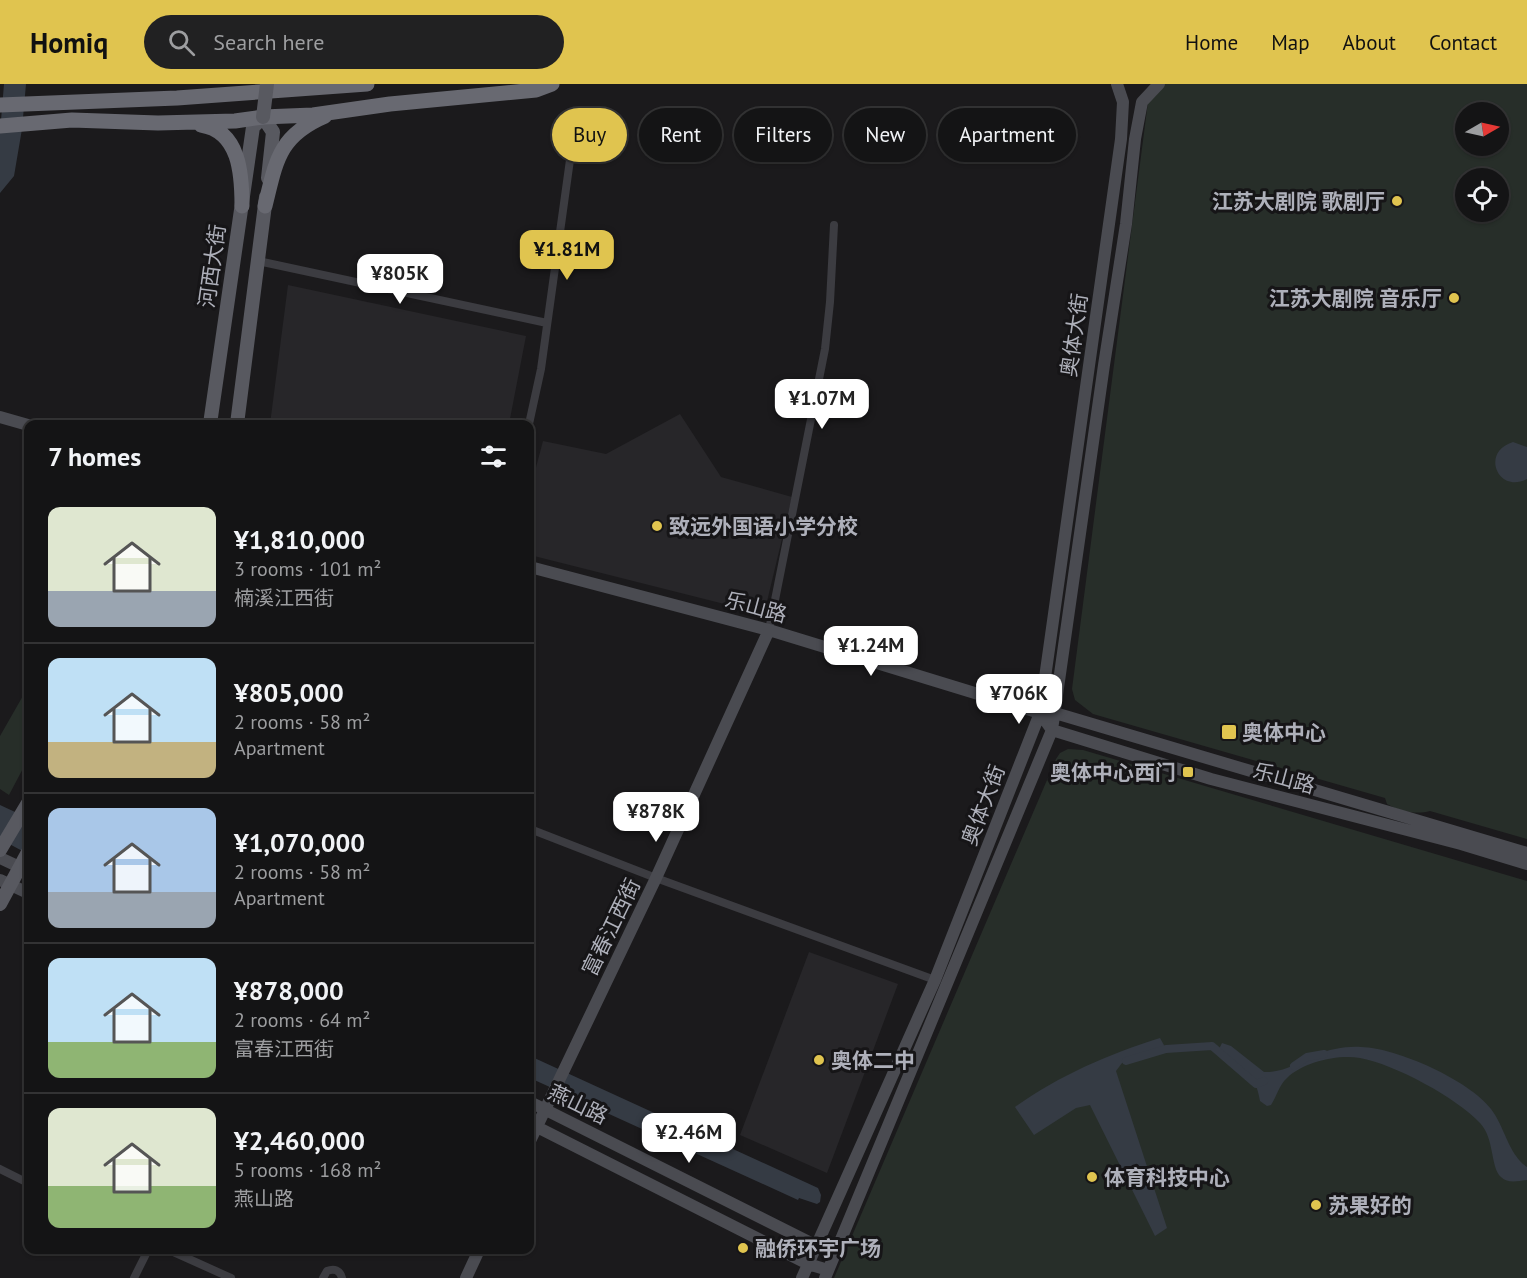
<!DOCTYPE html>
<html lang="en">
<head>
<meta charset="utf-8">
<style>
  body { margin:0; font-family:"PT Sans","Noto Sans SC",sans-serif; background:#212122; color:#f1f3f6; height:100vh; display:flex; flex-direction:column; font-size:22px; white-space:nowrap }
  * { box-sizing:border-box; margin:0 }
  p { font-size:20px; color:#9d9ea0 }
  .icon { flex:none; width:33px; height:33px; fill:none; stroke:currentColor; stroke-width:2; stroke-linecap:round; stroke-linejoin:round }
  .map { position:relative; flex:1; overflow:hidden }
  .side { position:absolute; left:24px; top:336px; width:510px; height:834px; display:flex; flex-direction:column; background:#141415; border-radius:12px; box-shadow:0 2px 4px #0004,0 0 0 2px #333334 }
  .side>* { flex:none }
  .hud { position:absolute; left:552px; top:24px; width:570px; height:54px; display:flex; gap:12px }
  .needle { width:39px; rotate:81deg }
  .fabs { position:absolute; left:1455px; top:18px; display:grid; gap:12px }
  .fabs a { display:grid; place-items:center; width:54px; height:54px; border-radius:50%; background:#141415; box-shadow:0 2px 4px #0004,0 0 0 2px #333334; font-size:30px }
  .price { position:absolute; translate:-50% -51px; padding:0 14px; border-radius:12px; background:#fff; color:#222; font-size:20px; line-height:39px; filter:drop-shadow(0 2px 3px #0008) }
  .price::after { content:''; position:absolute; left:50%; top:36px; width:18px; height:14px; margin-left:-9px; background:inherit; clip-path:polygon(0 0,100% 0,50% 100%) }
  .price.current { background:#e0c44f; color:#111 }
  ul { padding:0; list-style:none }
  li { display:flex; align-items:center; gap:18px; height:150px; padding:0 24px }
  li+li { border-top:2px solid #333334 }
  li span { display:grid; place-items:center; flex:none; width:168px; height:120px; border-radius:12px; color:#555 }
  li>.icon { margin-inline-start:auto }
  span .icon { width:72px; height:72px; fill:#fffc; stroke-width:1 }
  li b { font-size:26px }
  h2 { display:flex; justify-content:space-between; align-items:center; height:72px; padding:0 24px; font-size:26px }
  .tag { padding:0 21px; border-radius:27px; background:#141415; box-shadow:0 2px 4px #0004,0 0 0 2px #333334; font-size:21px; line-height:54px }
  .tag.current { background:#e0c44f; color:#111 }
  header { display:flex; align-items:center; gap:36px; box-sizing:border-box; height:84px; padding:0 30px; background:#e0c44f; color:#111 }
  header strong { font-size:28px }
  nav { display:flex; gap:33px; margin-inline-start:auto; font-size:21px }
  .search { width:420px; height:54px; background:#212122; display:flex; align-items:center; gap:15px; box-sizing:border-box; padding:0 21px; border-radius:33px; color:#9d9ea0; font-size:22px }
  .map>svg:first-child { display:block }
  .built { fill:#272629 }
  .green { fill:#272e29; fill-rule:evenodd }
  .water { fill:#353b44 }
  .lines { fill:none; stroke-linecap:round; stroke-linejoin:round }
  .canal { stroke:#353b44; stroke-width:8 }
  .street { stroke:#3c3c41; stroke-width:8 }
  .secondary { stroke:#4a4b51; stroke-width:12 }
  .primary { stroke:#585960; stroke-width:14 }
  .highway { stroke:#686971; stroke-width:15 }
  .primary-bridge { stroke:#585960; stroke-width:14 }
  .poi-dot { fill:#e0c44f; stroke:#161517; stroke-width:2 }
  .labels { text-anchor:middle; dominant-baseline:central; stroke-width:6; stroke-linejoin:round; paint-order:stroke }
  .poi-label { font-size:21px; font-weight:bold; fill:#aeb0ba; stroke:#161517; text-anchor:start }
  .street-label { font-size:21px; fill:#aeb0ba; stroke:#161517 }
</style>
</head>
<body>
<header>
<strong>Homiq</strong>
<div class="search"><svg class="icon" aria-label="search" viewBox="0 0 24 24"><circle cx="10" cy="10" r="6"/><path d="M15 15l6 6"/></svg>Search here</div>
<nav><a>Home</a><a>Map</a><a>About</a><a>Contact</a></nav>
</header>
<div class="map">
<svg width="1527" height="1194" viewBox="0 0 1527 1194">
  <rect width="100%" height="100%" fill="#1b1a1c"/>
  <path class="built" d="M 288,201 L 526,252 L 509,340 L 270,340 Z
    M 680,330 L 721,393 L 792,413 L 764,530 L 530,471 L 530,406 L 543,357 L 606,370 Z
    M 809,868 L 898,900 L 827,1089 L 740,1051 Z"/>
  <path class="green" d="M 1164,0 L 1527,0 L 1527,755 L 1430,727 C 1416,731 1399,727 1387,720 L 1385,714 L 1093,630 L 1075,616 L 1072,605 L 1148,18 ZM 1466,28 L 1498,28 L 1498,62 L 1466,62 ZM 1466,94 L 1498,94 L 1498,128 L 1466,128 Z
    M 28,603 L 28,675 L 9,711 L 0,705 L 0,652 Z
    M 1068,665 L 1083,666 L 1527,797 L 1527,1194 L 834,1194 L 1056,675 L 1060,669 Z"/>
  <path class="water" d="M 4,0 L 26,0 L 22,45 L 14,92 L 0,109 L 0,48 Z
    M 1513,358 L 1527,363 L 1527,395 C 1498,410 1480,368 1513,358 Z
    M 0,721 L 28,734 L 28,770 L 0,755 Z
    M 1160,954 L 1165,963 L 1122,979 L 1116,987 L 1167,1144 L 1155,1152 L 1090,1021 L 1076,1024 L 1034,1051 L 1015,1023 C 1058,992 1109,970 1160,954 Z
    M 1222,959 L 1231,962 L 1264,988 C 1283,989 1299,978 1316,971 C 1329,965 1347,962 1361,963 C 1397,964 1469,996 1491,1025 C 1505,1043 1508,1070 1527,1083 L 1527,1096 C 1518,1097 1508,1100 1501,1093 C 1490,1083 1495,1055 1480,1039 C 1457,1014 1394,980 1360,974 C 1338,970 1303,978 1287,994 C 1279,1001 1277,1012 1271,1021 L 1267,1022 L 1260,1017 C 1256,990 1243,984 1222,969 L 1219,965 Z
    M 530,972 L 818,1104 L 821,1111 L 820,1118 L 817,1120 L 799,1114 L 798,1116 L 530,994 Z"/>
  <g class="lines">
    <path class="canal" d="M 1126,977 L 1166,965 L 1212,962 L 1256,1000 L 1264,997
      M 1294,982 L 1307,973 L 1324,970"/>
    <path class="street" d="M 258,177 L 547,239
      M 529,340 L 541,285 L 574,47
      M 769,546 L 825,265 L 830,218 L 834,141
      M 530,745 L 656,794 L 935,896
      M 0,1085 L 28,1099
      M 169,1166 L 231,1194
      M 134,1194 L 148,1166
      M 323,1194 L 327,1187 C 334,1184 340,1186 342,1194"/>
    <path class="secondary" d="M 0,333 L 28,341
      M 530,483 L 769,546 L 1040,629 L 1052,646 L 1211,695 L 1461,760 L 1527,780
      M 1047,629 L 1055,629 L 1082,637 L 1527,769
      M 0,774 L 28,787
      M 0,796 L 28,809
      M 530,1018 L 835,1171
      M 531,1040 L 808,1180 L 828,1186
      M 530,1057 L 656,794 L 769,546
      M 466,1194 L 479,1166
      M 802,1194 L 935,896 L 1040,629 L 1121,55 L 1123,18 L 1117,0
      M 825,1194 L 1052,646 L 1104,281 L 1126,140 L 1135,55 L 1142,18 L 1159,0"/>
    <path class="primary" d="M 210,340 L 253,43 L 263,33 L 273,48 L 268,94
      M 237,340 L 266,113
      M 0,766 L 28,719
      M 0,820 L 28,768"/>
    <path class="highway" d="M 0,21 L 177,14 L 367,0
      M 201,41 C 240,47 242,91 242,122
      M 0,42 L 72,36 L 158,39 L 235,37 L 263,33 L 313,31 L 390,20 L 536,6 L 552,0
      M 265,122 C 276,78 278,52 325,32"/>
    <path class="primary-bridge" d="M 263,33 L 267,0"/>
  </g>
  <g class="poi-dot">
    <circle cx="1397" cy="117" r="6"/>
    <circle cx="1454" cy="214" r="6"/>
    <circle cx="657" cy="442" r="6"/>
    <rect x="1221" y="640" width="16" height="16" rx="3"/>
    <rect x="1182" y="682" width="12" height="12" rx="3"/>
    <circle cx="819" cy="976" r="6"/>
    <circle cx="1092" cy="1093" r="6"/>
    <circle cx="1316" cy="1121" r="6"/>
    <circle cx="743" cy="1164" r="6"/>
  </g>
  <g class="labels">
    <g class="poi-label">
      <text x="1385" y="117" text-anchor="end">江苏大剧院 歌剧厅</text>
      <text x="1442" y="214" text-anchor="end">江苏大剧院 音乐厅</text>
      <text x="669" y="442">致远外国语小学分校</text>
      <text x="1242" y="648">奥体中心</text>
      <text x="1176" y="688" text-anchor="end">奥体中心西门</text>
      <text x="831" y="976">奥体二中</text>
      <text x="1104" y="1093">体育科技中心</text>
      <text x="1328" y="1121">苏果好的</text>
      <text x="755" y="1164">融侨环宇广场</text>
    </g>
    <g class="street-label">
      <text transform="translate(212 182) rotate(-82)">河西大街</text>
      <text transform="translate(1074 251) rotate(-82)">奥体大街</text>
      <text transform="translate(756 523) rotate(15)">乐山路</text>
      <text transform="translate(1284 694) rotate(15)">乐山路</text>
      <text transform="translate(983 721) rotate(-69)">奥体大街</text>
      <text transform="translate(611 843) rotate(-64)">富春江西街</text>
      <text transform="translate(578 1020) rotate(26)">燕山路</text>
    </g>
  </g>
</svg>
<div class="fabs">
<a><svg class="needle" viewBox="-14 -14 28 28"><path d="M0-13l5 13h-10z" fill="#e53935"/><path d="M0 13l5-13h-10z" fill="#9d9ea0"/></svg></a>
<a><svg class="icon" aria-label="locate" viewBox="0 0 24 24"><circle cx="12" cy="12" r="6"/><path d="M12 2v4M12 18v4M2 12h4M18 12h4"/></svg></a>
</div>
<b class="price current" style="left:567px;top:197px">¥1.81M</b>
<b class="price" style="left:400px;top:221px">¥805K</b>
<b class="price" style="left:822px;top:346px">¥1.07M</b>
<b class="price" style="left:871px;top:593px">¥1.24M</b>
<b class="price" style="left:1019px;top:641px">¥706K</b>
<b class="price" style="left:656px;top:759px">¥878K</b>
<b class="price" style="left:689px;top:1080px">¥2.46M</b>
<div class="hud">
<a class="tag current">Buy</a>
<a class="tag">Rent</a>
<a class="tag">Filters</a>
<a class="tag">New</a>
<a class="tag">Apartment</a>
</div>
<section class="side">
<h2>7 homes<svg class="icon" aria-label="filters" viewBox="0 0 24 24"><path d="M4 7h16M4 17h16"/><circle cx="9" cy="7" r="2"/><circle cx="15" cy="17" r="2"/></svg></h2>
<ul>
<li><span style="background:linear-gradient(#dfe7d0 70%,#9aa5b1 0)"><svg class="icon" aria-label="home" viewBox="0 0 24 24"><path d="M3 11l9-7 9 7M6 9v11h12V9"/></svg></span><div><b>¥1,810,000</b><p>3 rooms · 101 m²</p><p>楠溪江西街</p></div></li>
<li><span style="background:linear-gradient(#bfe0f5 70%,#c2b280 0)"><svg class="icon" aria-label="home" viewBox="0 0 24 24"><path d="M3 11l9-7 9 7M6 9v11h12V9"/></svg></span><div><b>¥805,000</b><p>2 rooms · 58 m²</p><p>Apartment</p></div></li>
<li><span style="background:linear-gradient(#a9c7e8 70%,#9aa5b1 0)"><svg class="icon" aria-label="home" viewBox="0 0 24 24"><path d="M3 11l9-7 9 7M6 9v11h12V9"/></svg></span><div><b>¥1,070,000</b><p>2 rooms · 58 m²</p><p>Apartment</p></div></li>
<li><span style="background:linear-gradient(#bfe0f5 70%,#8fb573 0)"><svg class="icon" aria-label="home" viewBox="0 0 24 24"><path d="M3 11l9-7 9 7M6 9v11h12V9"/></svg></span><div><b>¥878,000</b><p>2 rooms · 64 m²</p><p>富春江西街</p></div></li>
<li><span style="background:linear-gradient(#dfe7d0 65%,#8fb573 0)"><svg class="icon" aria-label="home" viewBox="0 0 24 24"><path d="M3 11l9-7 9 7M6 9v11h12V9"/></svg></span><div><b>¥2,460,000</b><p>5 rooms · 168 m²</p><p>燕山路</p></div></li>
</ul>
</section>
</div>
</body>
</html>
